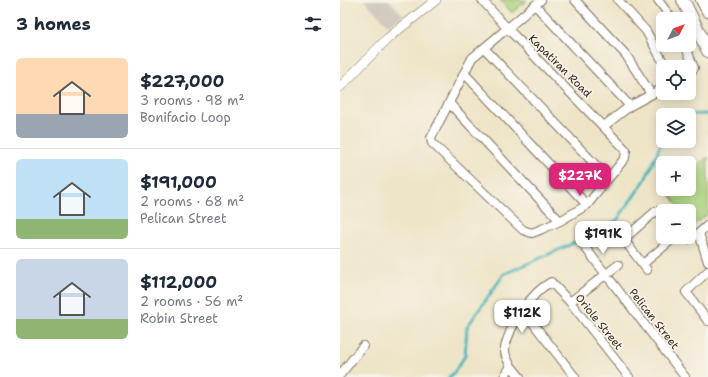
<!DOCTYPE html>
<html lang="en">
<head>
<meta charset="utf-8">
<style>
  body { margin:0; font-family:"Shantell Sans",sans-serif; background:#f6f6f7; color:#1f2937; height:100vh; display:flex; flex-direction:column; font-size:15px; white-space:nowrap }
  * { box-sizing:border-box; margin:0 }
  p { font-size:13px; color:#747a83 }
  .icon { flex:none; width:22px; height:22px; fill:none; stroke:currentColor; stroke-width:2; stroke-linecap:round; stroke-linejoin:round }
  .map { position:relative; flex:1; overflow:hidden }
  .details { display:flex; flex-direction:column; background:#fff; width:340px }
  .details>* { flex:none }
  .needle { width:26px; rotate:48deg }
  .fabs { position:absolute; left:316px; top:12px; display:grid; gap:8px }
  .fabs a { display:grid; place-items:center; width:40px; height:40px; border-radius:6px; background:#fff; box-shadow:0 2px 10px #0003; font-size:20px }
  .price { position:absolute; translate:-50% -34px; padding:0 9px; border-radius:8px; background:#fff; color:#222; font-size:13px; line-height:26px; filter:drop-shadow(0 1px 2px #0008) }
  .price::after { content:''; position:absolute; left:50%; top:24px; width:12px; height:9px; margin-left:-6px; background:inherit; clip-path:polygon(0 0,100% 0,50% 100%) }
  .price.current { background:#db2777; color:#fff }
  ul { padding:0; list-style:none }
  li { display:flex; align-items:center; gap:12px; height:100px; padding:0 16px }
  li+li { border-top:1px solid #e0e1e3 }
  li span { display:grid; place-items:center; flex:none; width:112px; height:80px; border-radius:6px; color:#555 }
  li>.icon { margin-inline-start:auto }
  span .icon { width:48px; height:48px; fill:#fffc; stroke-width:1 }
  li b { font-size:17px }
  h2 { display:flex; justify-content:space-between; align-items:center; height:48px; padding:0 16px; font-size:17px }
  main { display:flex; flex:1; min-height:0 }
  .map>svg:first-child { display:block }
  .industrial { fill:#cbc3b8 }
  .green { fill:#abd47f; stroke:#737f4e }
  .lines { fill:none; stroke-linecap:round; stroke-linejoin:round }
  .stream { stroke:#41b2b9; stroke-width:3 }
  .minor-casing { stroke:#7a6b5a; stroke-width:10 }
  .tertiary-casing { stroke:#7a6b5a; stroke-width:10 }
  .primary-casing { stroke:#7a6b5a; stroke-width:14 }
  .minor { stroke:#fff; stroke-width:8 }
  .tertiary { stroke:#fff; stroke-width:9 }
  .primary { stroke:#fff; stroke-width:12 }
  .labels { text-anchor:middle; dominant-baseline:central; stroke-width:3.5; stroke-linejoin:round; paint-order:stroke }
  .street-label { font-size:11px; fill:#3b2a1e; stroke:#f7f3e8 }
</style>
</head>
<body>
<main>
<section class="details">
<h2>3 homes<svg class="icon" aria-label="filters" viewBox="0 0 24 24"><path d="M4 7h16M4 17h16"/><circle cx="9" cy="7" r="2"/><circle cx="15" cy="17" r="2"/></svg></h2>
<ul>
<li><span style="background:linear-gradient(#ffd9b3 70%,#9aa5b1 0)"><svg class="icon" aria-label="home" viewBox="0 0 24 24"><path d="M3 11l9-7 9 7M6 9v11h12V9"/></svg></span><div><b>$227,000</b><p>3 rooms · 98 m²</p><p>Bonifacio Loop</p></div></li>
<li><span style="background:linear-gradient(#bfe0f5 75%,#8fb573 0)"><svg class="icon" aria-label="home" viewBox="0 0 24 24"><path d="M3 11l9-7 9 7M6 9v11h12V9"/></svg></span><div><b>$191,000</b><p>2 rooms · 68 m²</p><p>Pelican Street</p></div></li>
<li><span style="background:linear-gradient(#c9d6e8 75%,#8fb573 0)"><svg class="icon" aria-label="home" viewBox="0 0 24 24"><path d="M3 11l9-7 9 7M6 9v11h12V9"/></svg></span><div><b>$112,000</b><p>2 rooms · 56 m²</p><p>Robin Street</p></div></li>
</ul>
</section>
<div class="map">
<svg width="368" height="377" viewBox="0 0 368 377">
  <rect width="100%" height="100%" fill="#f7f3e8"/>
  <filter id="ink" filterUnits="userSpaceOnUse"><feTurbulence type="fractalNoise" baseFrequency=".025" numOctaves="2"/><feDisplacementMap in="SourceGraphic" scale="8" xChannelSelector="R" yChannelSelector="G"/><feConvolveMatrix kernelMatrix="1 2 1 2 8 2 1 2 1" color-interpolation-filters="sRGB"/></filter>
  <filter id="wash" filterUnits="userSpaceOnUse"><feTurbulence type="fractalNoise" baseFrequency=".012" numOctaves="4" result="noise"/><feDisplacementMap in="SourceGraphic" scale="16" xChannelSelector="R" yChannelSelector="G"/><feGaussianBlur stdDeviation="0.9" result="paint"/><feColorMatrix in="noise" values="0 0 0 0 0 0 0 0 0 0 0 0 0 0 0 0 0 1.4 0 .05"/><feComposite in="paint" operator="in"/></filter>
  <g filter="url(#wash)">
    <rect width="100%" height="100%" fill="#eee5c8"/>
    <path class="industrial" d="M 49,0 L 63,15 L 49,26 L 24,0 Z"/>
    <path class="green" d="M 160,0 L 187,0 L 172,13 Z
      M 368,157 L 368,214 L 353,225 L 349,220 L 349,211 L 342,211 L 326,189 L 349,189 L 349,171 Z"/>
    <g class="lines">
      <path class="stream" d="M 335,115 L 368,114
        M 109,377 L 113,374 L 125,356 L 127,327 L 164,274 L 241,240 L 277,220 L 305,180 L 321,144 L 321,122 L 323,121"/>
    </g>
  </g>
  <g filter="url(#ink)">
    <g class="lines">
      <g class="minor-casing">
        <path id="minor" d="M 142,0 L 167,28 L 286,150 L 285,158 L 247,205 L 220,221 L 202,229 L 192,233 L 183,230 L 92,143 L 91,138 L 132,58 L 201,0
          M 235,0 L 286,55 L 311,94
          M 278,0 L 306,31 L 326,67
          M 318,0 L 332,19
          M 195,5 L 290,106
          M 345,45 L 354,68 L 349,74
          M 144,48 L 268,178
          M 124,73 L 247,205
          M 110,104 L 220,221
          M 264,126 L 290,106 L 323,88
          M 368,225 L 359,233 L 368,262
          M 275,228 L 307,270
          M 342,237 L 348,239 L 359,233
          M 284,239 L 316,211 L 323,215
          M 244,246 L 345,377
          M 303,264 L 335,237
          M 368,271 L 346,292 L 368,321
          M 230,302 L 278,265
          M 182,309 L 235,377
          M 171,366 L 180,377
          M 0,375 L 23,346
          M 164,377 L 171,366 C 168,361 164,355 165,348 C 169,327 191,292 211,282 L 230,302 L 289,377"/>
      </g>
      <g class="tertiary-casing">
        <path id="tertiary" d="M 0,87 L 48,38 L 96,0"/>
      </g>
      <g class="primary-casing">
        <path id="primary" d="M 343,0 L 368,51
          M 362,0 L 368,11"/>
      </g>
      <use href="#minor" class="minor"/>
      <use href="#tertiary" class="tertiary"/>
      <use href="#primary" class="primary"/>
    </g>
  </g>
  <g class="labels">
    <g class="street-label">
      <text transform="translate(220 66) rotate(45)">Kapatiran Road</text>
      <text transform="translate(314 319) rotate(52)">Pelican Street</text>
      <text transform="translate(259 322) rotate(51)">Oriole Street</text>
    </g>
  </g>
</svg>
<div class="fabs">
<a><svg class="needle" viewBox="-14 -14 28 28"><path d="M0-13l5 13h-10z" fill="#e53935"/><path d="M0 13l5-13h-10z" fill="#747a83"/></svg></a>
<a><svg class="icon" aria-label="locate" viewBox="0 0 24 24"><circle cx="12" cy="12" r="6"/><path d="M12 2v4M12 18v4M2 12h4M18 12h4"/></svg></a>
<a><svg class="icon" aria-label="layers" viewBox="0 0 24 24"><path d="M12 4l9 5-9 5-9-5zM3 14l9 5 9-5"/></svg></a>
<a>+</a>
<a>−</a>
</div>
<b class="price current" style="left:240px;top:197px">$227K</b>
<b class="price" style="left:263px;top:255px">$191K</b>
<b class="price" style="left:182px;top:334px">$112K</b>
</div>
</main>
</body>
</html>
